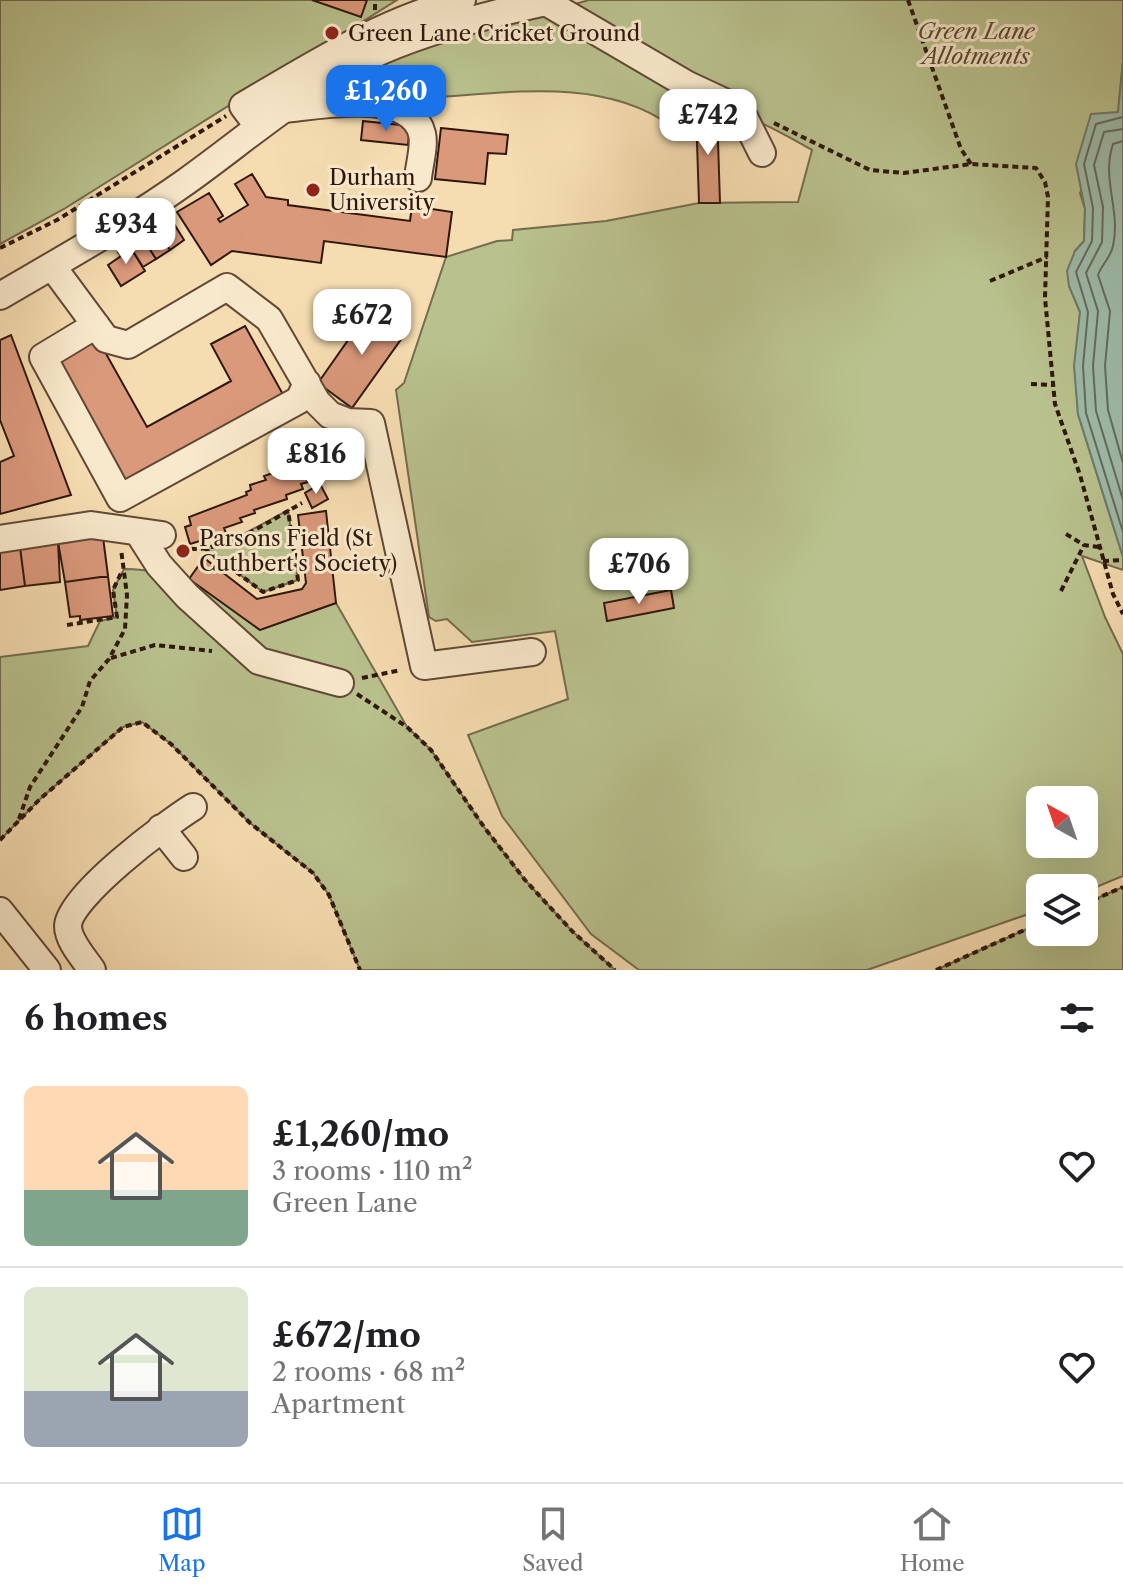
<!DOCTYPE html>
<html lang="en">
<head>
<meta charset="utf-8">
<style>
  body { margin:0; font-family:"Libre Caslon Text",serif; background:#f6f6f6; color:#202124; height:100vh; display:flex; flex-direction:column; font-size:30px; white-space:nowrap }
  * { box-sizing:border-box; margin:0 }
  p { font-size:26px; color:#757577 }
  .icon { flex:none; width:44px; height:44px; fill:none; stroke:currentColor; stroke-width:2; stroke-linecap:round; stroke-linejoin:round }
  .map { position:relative; height:970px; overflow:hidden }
  .drawer { display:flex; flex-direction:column; background:#fff; flex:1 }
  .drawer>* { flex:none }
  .needle { width:52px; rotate:320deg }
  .controls { position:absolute; left:1026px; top:786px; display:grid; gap:16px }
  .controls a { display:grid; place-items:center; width:72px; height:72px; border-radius:12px; background:#fff; box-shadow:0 8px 32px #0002; font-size:40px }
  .price { position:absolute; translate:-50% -68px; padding:0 18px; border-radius:16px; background:#fff; color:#222; font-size:26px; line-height:52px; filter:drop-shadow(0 2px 4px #0008) }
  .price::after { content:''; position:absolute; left:50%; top:48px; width:24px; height:18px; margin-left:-12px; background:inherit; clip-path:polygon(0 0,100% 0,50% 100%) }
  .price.selected { background:#1a73e8; color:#fff }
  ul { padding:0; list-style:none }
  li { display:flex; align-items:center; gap:24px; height:200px; padding:0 24px }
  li+li { border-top:2px solid #e0e0e0 }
  li span { display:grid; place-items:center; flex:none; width:224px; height:160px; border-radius:12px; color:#555 }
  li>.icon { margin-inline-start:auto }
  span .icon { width:96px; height:96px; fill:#fffc; stroke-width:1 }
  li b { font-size:34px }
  h2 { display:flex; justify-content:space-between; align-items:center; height:96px; padding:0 24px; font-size:34px }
  .tabs { display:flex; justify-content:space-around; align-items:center; height:112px; border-top:2px solid #e0e0e0; background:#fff; font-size:22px; color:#757577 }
  .tabs a { display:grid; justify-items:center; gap:4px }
  .tabs .selected { color:#1a73e8 }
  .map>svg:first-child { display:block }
  .green { fill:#b9c28e; stroke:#746c4e; stroke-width:2; fill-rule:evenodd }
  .water { fill:#9dbcaa; stroke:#717a6b; stroke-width:2 }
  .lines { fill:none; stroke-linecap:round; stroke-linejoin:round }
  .shore { stroke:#666a5c; stroke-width:2 }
  .building { fill:#da997b; stroke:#2f170d; stroke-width:2 }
  .minor-casing { stroke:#614836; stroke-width:30 }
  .path { stroke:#2f170d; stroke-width:4; stroke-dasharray:6 4; stroke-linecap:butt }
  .minor { stroke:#f9e9cc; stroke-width:26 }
  .poi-dot { fill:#8f2418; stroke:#f9e9cc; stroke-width:3 }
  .labels { text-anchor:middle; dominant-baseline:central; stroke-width:6; stroke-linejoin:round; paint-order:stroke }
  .park-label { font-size:22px; font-style:italic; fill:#584a34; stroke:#f9e9cc }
  .poi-label { font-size:22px; fill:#2f170d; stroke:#f9e9cc; text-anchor:start }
</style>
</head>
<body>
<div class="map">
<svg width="1123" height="970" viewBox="0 0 1123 970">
  <rect width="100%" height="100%" fill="#f6ddb1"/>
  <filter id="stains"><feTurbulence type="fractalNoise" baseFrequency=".0025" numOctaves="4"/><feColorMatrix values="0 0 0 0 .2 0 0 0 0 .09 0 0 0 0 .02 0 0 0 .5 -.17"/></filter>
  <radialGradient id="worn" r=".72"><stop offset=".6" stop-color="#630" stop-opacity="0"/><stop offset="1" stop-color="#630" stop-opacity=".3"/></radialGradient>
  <path class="green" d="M 0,0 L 397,0 L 64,209 L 0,244 Z
    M 589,0 L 1123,0 L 1123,61 L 1118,112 L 1080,193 L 1085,209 L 1084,241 L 1075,251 L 1069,286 L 1080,312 L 1075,366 L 1078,414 L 1123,557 L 1123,570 L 1082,556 L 1105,617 L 1123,654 L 1123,876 L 1084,892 L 1084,888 L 1040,888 L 1040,910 L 867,970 L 639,970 L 591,934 L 502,816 L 468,735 L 568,699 L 555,631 L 472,642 L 447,619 L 436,621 L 429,617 L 396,390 L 404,383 L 446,257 L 497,241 L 512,240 L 513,230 L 606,221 L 699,203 L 798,202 L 812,150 C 779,132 738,105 699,111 C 689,113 679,120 670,125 C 603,78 515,92 438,97 C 396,99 353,98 310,98 L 377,61 ZM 1040,800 L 1084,800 L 1084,844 L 1040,844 Z
    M 288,510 L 298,580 L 263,592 L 204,548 L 244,534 Z
    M 124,569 C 191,570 208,593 260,630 L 336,603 L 407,727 L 431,750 L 484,827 L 525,880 L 572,931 L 615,970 L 360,970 L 329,895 L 313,873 L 250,823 L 171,744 L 142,722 L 123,727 L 40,799 L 0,840 L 0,657 L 88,646 L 100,621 L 117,617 L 113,590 Z
    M 1123,887 L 1123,970 L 936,970 L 1040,923 L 1040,932 L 1084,932 L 1084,904 Z"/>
  <path class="water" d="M 1123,61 L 1123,557 L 1078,414 L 1074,366 L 1080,312 L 1069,286 L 1067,271 L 1075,251 L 1084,241 L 1085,209 L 1076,164 L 1091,114 L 1118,112 Z"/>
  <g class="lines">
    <path class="shore" d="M 1123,117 L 1096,124 L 1084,164 L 1093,208 L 1092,241 L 1076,272 L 1088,312 L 1083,366 L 1086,413 L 1123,532
      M 1123,129 L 1104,132 L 1094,165 L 1103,207 L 1102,242 L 1086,273 L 1098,311 L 1093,366 L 1096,411 L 1123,500
      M 1123,141 L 1113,144 C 1101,180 1121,209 1113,246 C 1111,257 1102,264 1098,275 L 1110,311 L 1105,366 L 1108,410 L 1123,463"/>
  </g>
  <path class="building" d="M 312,0 L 367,0 L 361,17 Z
    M 717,111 L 720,203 L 699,203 L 696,112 Z
    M 363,121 L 410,126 L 408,145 L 361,140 Z
    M 441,128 L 508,135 L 506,154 L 488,153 L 485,184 L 435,179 Z
    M 252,174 L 266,197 L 288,200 L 288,205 L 410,221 L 412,206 L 452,212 L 446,257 L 324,241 L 321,263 L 232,251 L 211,265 L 177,212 L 209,193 L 223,216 L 218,219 L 220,222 L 248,205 L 235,184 Z
    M 171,219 L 184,240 L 170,250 L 156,228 Z
    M 156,228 L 170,250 L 156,259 L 142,237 Z
    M 142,237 L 156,259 L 143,267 L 129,245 Z
    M 129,245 L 145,271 L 121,286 L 108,265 L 121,256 L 118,252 Z
    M 372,306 L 407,331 L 352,408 L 318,383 Z
    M 245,326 L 285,398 L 123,488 L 51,358 L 95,334 L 147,427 L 231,381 L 211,344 Z
    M 11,335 L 71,495 L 0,514 L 0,462 L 14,456 L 0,420 L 0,340 Z
    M 302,463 L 308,482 L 301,484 L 303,489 L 286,495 L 287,499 L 254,510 L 255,513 L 240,518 L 242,522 L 224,528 L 226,533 L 190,544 L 185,527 L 191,525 L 189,517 L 247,495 L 246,492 L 251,490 L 250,485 L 266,480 L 264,476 Z
    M 320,484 L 328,499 L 312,508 L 305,493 Z
    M 326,511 L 336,603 L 260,630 L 189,579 L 204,558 L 257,599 L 302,589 L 306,583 L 298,515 Z
    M 103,537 L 108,576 L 65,582 L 58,542 Z
    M 58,542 L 60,582 L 25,586 L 20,547 Z
    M 20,547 L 25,586 L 0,590 L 0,550 Z
    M 108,576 L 113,616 L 80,620 L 80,616 L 70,617 L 65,582 Z
    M 671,590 L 674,608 L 607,621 L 604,603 Z"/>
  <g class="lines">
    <g class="minor-casing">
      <path id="minor" d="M 546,2 L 686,84 L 735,107 L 744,117 L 762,153
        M 284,109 C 318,106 411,87 422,134 C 425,146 419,166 418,178
        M 258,126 L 243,106 C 314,64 382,21 462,0
        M 52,266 L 106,339 L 128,345 L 227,287 L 269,319 L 317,402 L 330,415 L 348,422 L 371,423 L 424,666 L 532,652
        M 0,296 C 63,259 128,223 187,181 C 247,138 301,90 368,57 C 420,32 498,12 555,0
        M 96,325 L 43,357 L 120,498 L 299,400 L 307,383
        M 138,532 L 159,565 L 187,596 L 259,661 L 340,683
        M 0,539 L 91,525 L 162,535
        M 161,828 L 184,857
        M 0,911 L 47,970
        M 92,970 C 84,958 68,941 68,926 C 69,896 166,824 193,807"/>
    </g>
    <path class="path" d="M 908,0 L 961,149 L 971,164
      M 375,10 L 375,0
      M 774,123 L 870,170 L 904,173 L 971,164 L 1036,168 L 1045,182 L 1048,197 L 1045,298 L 1055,404 L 1080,475 L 1113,594 L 1123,614
      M 0,248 L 57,220 L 226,116
      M 990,281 L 1047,257
      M 1031,384 L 1054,385
      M 1066,534 L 1084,545 L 1099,547
      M 181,547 C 217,558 271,520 302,503
      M 204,548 L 263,592 L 298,580 L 288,510
      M 1103,561 L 1123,560
      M 1061,591 L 1084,545
      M 67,625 L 117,617 L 113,590 L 122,571
      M 111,658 L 155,645 L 212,651
      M 362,678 L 401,670
      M 357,694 L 407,727 L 431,750 L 484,827 L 525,880 L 572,931 L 615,970
      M 19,819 L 30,787 L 82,707 L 90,681 L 109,659 L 125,629 L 127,595 L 121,549
      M 0,840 L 40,799 L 123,727 L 142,722 L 171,744 L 250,823 L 313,873 L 329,895 L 360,970
      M 1084,904 L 1123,887
      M 936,970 L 1040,923"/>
    <use href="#minor" class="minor"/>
  </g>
  <g class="poi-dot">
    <circle cx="332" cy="33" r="8"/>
    <circle cx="313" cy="190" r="8"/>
    <circle cx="183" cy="551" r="8"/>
  </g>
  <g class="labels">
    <g class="park-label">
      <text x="976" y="31">Green Lane<tspan x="976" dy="25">Allotments</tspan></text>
    </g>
    <g class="poi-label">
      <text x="348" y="33">Green Lane Cricket Ground</text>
      <text x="329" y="177">Durham<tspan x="329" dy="25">University</tspan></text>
      <text x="199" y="538">Parsons Field (St<tspan x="199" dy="25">Cuthbert's Society)</tspan></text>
    </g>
  </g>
  <rect width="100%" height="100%" filter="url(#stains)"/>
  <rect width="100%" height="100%" fill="url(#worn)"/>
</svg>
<div class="controls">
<a><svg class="needle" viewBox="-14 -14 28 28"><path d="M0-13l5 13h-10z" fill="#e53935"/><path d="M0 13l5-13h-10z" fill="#757577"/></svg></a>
<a><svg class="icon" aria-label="layers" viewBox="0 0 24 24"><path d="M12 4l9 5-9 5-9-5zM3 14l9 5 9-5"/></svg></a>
</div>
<b class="price selected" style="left:386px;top:133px">£1,260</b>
<b class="price" style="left:708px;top:157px">£742</b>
<b class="price" style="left:126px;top:266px">£934</b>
<b class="price" style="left:362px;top:357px">£672</b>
<b class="price" style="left:316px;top:496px">£816</b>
<b class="price" style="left:639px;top:606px">£706</b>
</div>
<section class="drawer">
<h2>6 homes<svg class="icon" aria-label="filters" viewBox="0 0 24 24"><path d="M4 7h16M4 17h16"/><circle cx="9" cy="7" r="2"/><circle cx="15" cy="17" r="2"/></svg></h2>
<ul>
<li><span style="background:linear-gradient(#ffd9b3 65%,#7fa58c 0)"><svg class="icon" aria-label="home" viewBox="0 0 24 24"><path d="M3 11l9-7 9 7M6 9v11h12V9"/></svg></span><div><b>£1,260/mo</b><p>3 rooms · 110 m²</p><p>Green Lane</p></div><svg class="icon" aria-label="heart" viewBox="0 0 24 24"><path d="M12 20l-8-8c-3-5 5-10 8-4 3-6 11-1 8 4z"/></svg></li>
<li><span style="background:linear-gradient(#dfe7d0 65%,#9aa5b1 0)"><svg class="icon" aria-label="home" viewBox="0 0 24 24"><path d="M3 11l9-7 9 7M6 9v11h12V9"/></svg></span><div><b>£672/mo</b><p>2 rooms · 68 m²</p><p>Apartment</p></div><svg class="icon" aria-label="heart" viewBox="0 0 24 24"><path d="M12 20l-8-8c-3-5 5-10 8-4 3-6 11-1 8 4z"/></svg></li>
</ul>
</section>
<nav class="tabs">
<a class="selected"><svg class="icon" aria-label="map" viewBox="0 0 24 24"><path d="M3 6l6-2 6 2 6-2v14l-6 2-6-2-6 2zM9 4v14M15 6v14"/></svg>Map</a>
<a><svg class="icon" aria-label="saved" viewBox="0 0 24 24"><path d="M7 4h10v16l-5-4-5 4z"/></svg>Saved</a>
<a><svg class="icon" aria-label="home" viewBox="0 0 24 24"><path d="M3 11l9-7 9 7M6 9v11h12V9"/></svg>Home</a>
</nav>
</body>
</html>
